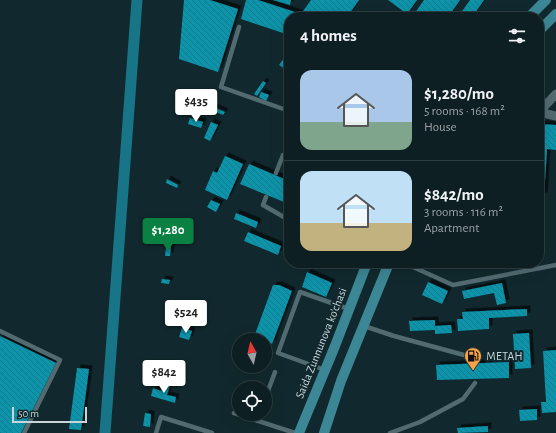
<!DOCTYPE html>
<html lang="en">
<head>
<meta charset="utf-8">
<style>
  body { margin:0; font-family:"Alegreya Sans",sans-serif; background:#1b2c2f; color:#f1f3f6; height:100vh; display:flex; flex-direction:column; font-size:15px; white-space:nowrap }
  * { box-sizing:border-box; margin:0 }
  p { font-size:13px; color:#9aa2a5 }
  .icon { flex:none; width:22px; height:22px; fill:none; stroke:currentColor; stroke-width:2; stroke-linecap:round; stroke-linejoin:round }
  .map { position:relative; flex:1; overflow:hidden }
  .panel { position:absolute; left:284px; top:12px; width:260px; height:256px; display:flex; flex-direction:column; background:#0d1f22; border-radius:16px; box-shadow:0 4px 16px #0002,0 0 0 1px #2d3d40 }
  .panel>* { flex:none }
  .needle { width:26px; rotate:352deg }
  .fabs { position:absolute; left:232px; top:333px; display:grid; gap:8px }
  .fabs a { display:grid; place-items:center; width:40px; height:40px; border-radius:50%; background:#0d1f22; box-shadow:0 4px 16px #0002,0 0 0 1px #2d3d40; font-size:20px }
  .scale { position:absolute; left:12px; bottom:10px; width:75px; box-sizing:border-box; padding-left:4px; border:2px solid #c7d5d8; border-top:0; font-size:11px; line-height:14px; white-space:nowrap; color:#c7d5d8; -webkit-text-stroke:3px #11292e; paint-order:stroke }
  .price { position:absolute; translate:-50% -34px; padding:0 9px; border-radius:4px; background:#fff; color:#222; font-size:13px; line-height:26px; filter:drop-shadow(0 1px 2px #0008) }
  .price::after { content:''; position:absolute; left:50%; top:24px; width:12px; height:9px; margin-left:-6px; background:inherit; clip-path:polygon(0 0,100% 0,50% 100%) }
  .price.current { background:#0b8043; color:#fff }
  ul { padding:0; list-style:none }
  li { display:flex; align-items:center; gap:12px; height:100px; padding:0 16px }
  li+li { border-top:1px solid #2d3d40 }
  li span { display:grid; place-items:center; flex:none; width:112px; height:80px; border-radius:12px; color:#555 }
  li>.icon { margin-inline-start:auto }
  span .icon { width:48px; height:48px; fill:#fffc; stroke-width:1 }
  li b { font-size:17px }
  h2 { display:flex; justify-content:space-between; align-items:center; height:48px; padding:0 16px; font-size:17px }
  .map>svg:first-child { display:block }
  .lines { fill:none; stroke-linecap:round; stroke-linejoin:round }
  .canal { stroke:#177587; stroke-width:11 }
  .building { fill:url(#building-back-hatch); filter:url(#shadow) }
  .service { stroke:#526b71; stroke-width:4.5 }
  .minor { stroke:#526b71; stroke-width:9 }
  .secondary { stroke:#3c8795; stroke-width:10 }
  .labels { text-anchor:middle; dominant-baseline:central; stroke-width:4; stroke-linejoin:round; paint-order:stroke }
  .street-label { font-size:12px; fill:#c7d5d8; stroke:#11292e }
  .poi-label { font-size:12px; fill:#c7d5d8; stroke:#11292e; text-anchor:start }
</style>
</head>
<body>
<div class="map">
<svg width="556" height="433" viewBox="0 0 556 433">
  <defs>
    <pattern id="building-back-hatch" width="6" height="6" patternUnits="userSpaceOnUse"><rect width="6" height="6" fill="#0894ab"/><path d="M-1 5l2 2M0 0l6 6M5-1l2 2" fill="none" stroke="#187b8b"/></pattern>
    <filter id="shadow"><feDropShadow dx="3.5" dy="-3.5" stdDeviation="0" flood-color="#0009"/></filter>
  </defs>
  <rect width="100%" height="100%" fill="#11292e"/>
  <g class="lines">
    <path class="canal" d="M 105,433 L 137,0"/>
  </g>
  <path class="building" d="M 184,0 L 210,0 L 238,9 L 218,72 L 179,59 Z
    M 246,0 L 258,0 L 301,14 L 311,0 L 359,0 L 347,17 L 289,17 L 289,35 L 241,19 Z
    M 273,0 L 291,0 L 290,5 Z
    M 388,0 L 417,0 L 407,14 Z
    M 424,0 L 460,0 L 448,17 L 412,17 Z
    M 470,0 L 484,0 L 472,17 L 458,17 Z
    M 289,51 L 289,72 L 279,65 Z
    M 263,81 L 266,83 L 257,96 L 254,94 Z
    M 261,92 L 269,95 L 266,101 L 259,97 Z
    M 208,105 L 225,112 L 223,115 L 206,108 Z
    M 190,118 L 203,122 L 201,128 L 188,124 Z
    M 211,122 L 218,125 L 210,141 L 204,138 Z
    M 539,124 L 556,125 L 556,150 L 547,149 L 544,196 L 539,196 Z
    M 225,156 L 243,164 L 227,200 L 205,190 L 213,171 L 217,173 Z
    M 249,164 L 289,181 L 289,204 L 240,184 Z
    M 167,179 L 178,185 L 177,188 L 166,183 Z
    M 211,200 L 220,204 L 216,212 L 207,207 Z
    M 236,213 L 258,222 L 256,228 L 234,219 Z
    M 167,224 L 176,226 L 174,240 L 165,238 Z
    M 248,232 L 281,246 L 278,255 L 244,241 Z
    M 166,247 L 171,247 L 170,256 L 165,256 Z
    M 307,272 L 332,283 L 326,297 L 302,287 Z
    M 162,279 L 170,280 L 169,284 L 161,283 Z
    M 428,282 L 448,291 L 442,304 L 422,295 Z
    M 502,283 L 506,303 L 497,305 L 494,293 L 464,299 L 462,291 Z
    M 273,285 L 279,285 L 292,291 L 272,344 L 265,341 L 265,340 L 254,337 Z
    M 527,309 L 527,316 L 489,318 L 489,329 L 458,331 L 457,319 L 463,319 L 462,312 Z
    M 435,320 L 435,326 L 451,325 L 452,333 L 435,334 L 435,330 L 410,331 L 409,321 Z
    M 182,328 L 192,331 L 189,340 L 179,337 Z
    M 529,333 L 531,368 L 515,369 L 513,334 Z
    M 0,336 L 56,363 L 21,433 L 0,433 Z
    M 556,350 L 556,412 L 542,413 L 541,402 L 546,402 L 543,351 Z
    M 509,362 L 509,378 L 437,380 L 436,365 Z
    M 77,368 L 89,369 L 81,430 L 69,429 Z
    M 163,383 L 170,385 L 167,395 L 176,397 L 175,403 L 151,396 L 153,388 L 161,391 Z
    M 537,409 L 537,420 L 520,421 L 519,410 Z
    M 145,413 L 151,414 L 150,427 L 143,426 Z
    M 488,426 L 488,432 L 458,433 L 457,428 Z"/>
  <g class="lines">
    <path class="service" d="M 239,27 L 221,87 L 289,111
      M 276,173 L 283,155 L 289,154
      M 266,197 L 263,205 L 289,220
      M 404,263 L 453,285 L 556,265
      M 364,326 L 394,336 L 475,358
      M 0,331 L 60,360 L 24,433
      M 325,370 L 278,353 L 300,292 L 349,309
      M 265,399 L 275,372
      M 234,413 L 295,433
      M 257,421 L 260,414
      M 156,433 L 161,417 L 212,433
      M 390,433 L 420,422 L 463,399 L 475,383"/>
    <path class="minor" d="M 539,112 L 556,94
      M 539,112 L 556,116"/>
    <path class="secondary" d="M 529,17 L 546,0
      M 539,31 L 556,14
      M 299,433 L 335,346 L 367,263
      M 324,433 L 341,381 L 389,263"/>
  </g>
  <defs>
    <g id="fuel-pin" transform="scale(0.9)"><path d="M0 17L-7.5 6A9.5 9.5 0 1 1 7.5 6Z" fill="#f6a248" stroke="#11292e"/><path d="M-5.5-6h7V0h2V4h1.3V-2.5L3-4.5l.8-.8L6-3V5H2.5V1h-1V6h-7ZM-4.2-4.7v3.2H.2V-4.7Z" fill="#111"/></g>
  </defs>
  <g fill-rule="evenodd">
    <use href="#fuel-pin" x="473" y="356"/>
  </g>
  <g class="labels">
    <g class="street-label">
      <text transform="translate(321 343) rotate(-68)">Saida Zunnunova ko'chasi</text>
    </g>
    <g class="poi-label">
      <text x="486" y="356">МЕТАН</text>
    </g>
  </g>
</svg>
<div class="fabs">
<a><svg class="needle" viewBox="-14 -14 28 28"><path d="M0-13l5 13h-10z" fill="#e53935"/><path d="M0 13l5-13h-10z" fill="#9aa2a5"/></svg></a>
<a><svg class="icon" aria-label="locate" viewBox="0 0 24 24"><circle cx="12" cy="12" r="6"/><path d="M12 2v4M12 18v4M2 12h4M18 12h4"/></svg></a>
</div>
<div class="scale">50 m</div>
<b class="price" style="left:196px;top:123px">$435</b>
<b class="price current" style="left:168px;top:252px">$1,280</b>
<b class="price" style="left:186px;top:334px">$524</b>
<b class="price" style="left:164px;top:394px">$842</b>
<section class="panel">
<h2>4 homes<svg class="icon" aria-label="filters" viewBox="0 0 24 24"><path d="M4 7h16M4 17h16"/><circle cx="9" cy="7" r="2"/><circle cx="15" cy="17" r="2"/></svg></h2>
<ul>
<li><span style="background:linear-gradient(#a9c7e8 65%,#7fa58c 0)"><svg class="icon" aria-label="home" viewBox="0 0 24 24"><path d="M3 11l9-7 9 7M6 9v11h12V9"/></svg></span><div><b>$1,280/mo</b><p>5 rooms · 168 m²</p><p>House</p></div></li>
<li><span style="background:linear-gradient(#bfe0f5 65%,#c2b280 0)"><svg class="icon" aria-label="home" viewBox="0 0 24 24"><path d="M3 11l9-7 9 7M6 9v11h12V9"/></svg></span><div><b>$842/mo</b><p>3 rooms · 116 m²</p><p>Apartment</p></div></li>
</ul>
</section>
</div>
</body>
</html>
